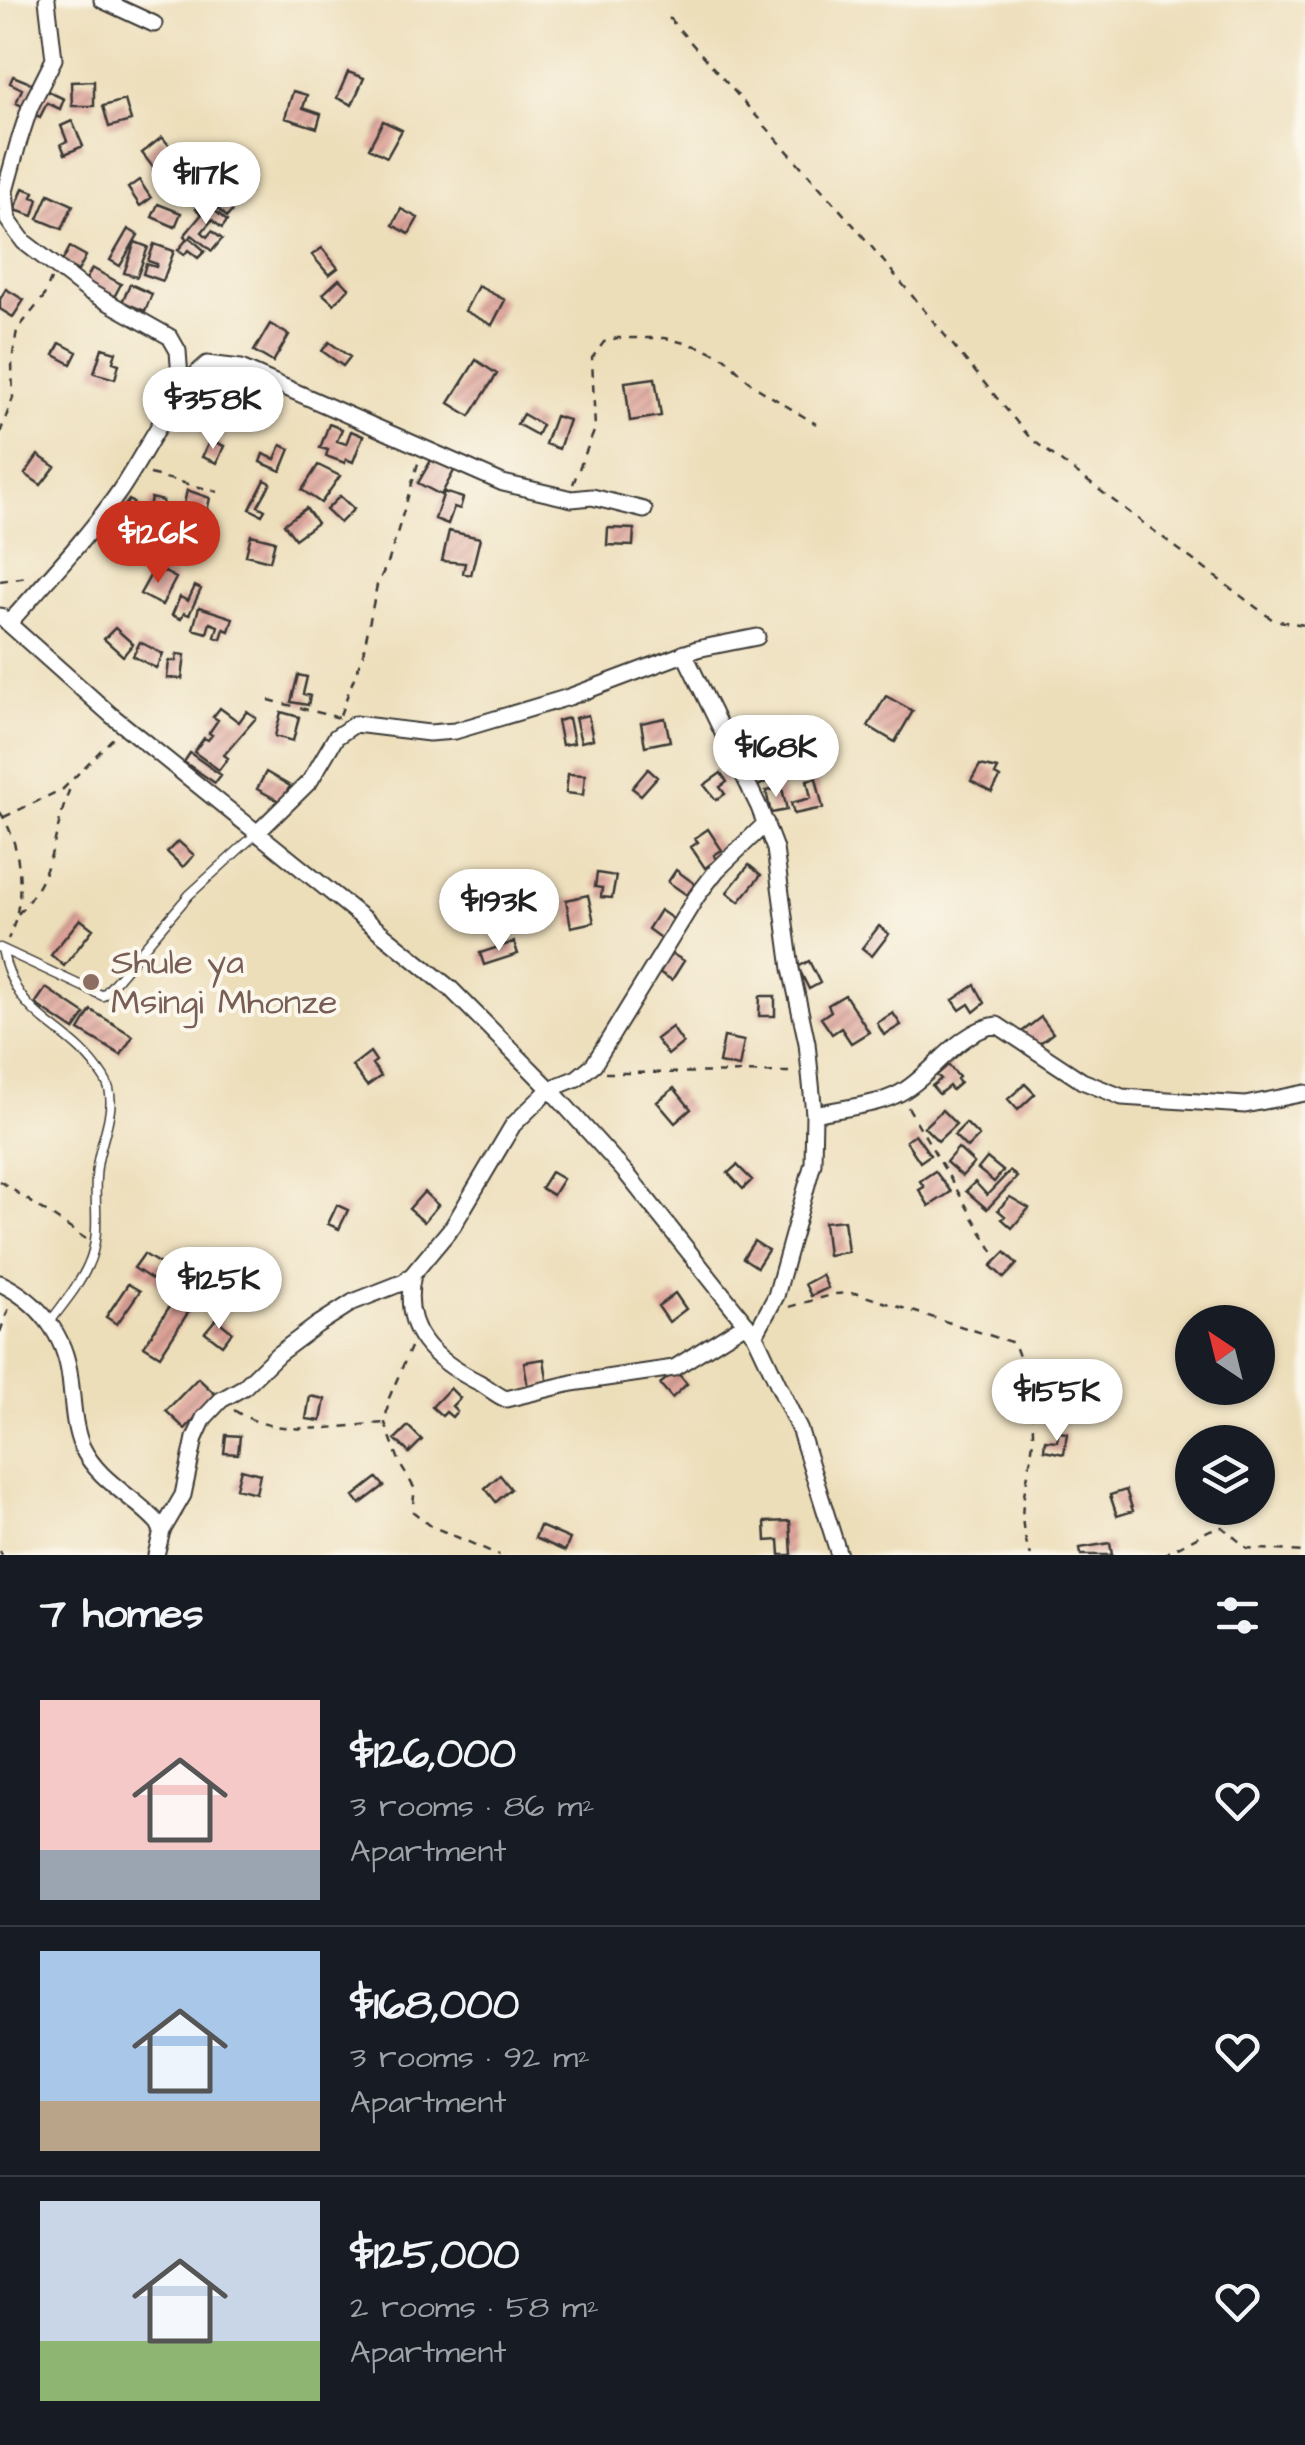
<!DOCTYPE html>
<html lang="en">
<head>
<meta charset="utf-8">
<style>
  body { margin:0; font-family:"Architects Daughter",sans-serif; background:#20242c; color:#f1f3f6; height:100vh; display:flex; flex-direction:column; font-size:38px; white-space:nowrap }
  * { box-sizing:border-box; margin:0 }
  p { font-size:32px; color:#9ea1a6 }
  .icon { flex:none; width:55px; height:55px; fill:none; stroke:currentColor; stroke-width:2; stroke-linecap:round; stroke-linejoin:round }
  .map { position:relative; height:1555px; overflow:hidden }
  .details { display:flex; flex-direction:column; background:#171b24; flex:1 }
  .details>* { flex:none }
  .needle { width:65px; rotate:325deg }
  .controls { position:absolute; left:1175px; top:1305px; display:grid; gap:20px }
  .controls a { display:grid; place-items:center; width:100px; height:100px; border-radius:50%; background:#171b24; box-shadow:0 2px 8px #0004; font-size:50px }
  .price { position:absolute; translate:-50% -85px; padding:0 22px; border-radius:35px; background:#fff; color:#222; font-size:32px; line-height:65px; filter:drop-shadow(0 2px 5px #0008) }
  .price::after { content:''; position:absolute; left:50%; top:60px; width:30px; height:22px; margin-left:-15px; background:inherit; clip-path:polygon(0 0,100% 0,50% 100%) }
  .price.on { background:#c8321e; color:#fff }
  ul { padding:0; list-style:none }
  li { display:flex; align-items:center; gap:30px; height:250px; padding:0 40px }
  li+li { border-top:2px solid #363941 }
  li span { display:grid; place-items:center; flex:none; width:280px; height:200px; border-radius:0px; color:#555 }
  li>.icon { margin-inline-start:auto }
  span .icon { width:120px; height:120px; fill:#fffc; stroke-width:1 }
  li b { font-size:42px }
  h2 { display:flex; justify-content:space-between; align-items:center; height:120px; padding:0 40px; font-size:42px }
  .map>svg:first-child { display:block }
  .building { fill:url(#building-hatch) }
  .lines { fill:none; stroke-linecap:round; stroke-linejoin:round }
  .lane-casing { stroke:#3b3934; stroke-width:11 }
  .street-casing { stroke:#3b3934; stroke-width:19 }
  .path { stroke:#3b3934; stroke-width:2.5; stroke-dasharray:8 8; stroke-linecap:butt }
  .lane { stroke:#fff; stroke-width:8 }
  .street { stroke:#fff; stroke-width:15 }
  .education-dot { fill:#8d6e63; stroke:#fbf7ec; stroke-width:4 }
  .labels { text-anchor:middle; dominant-baseline:central; stroke-width:8; stroke-linejoin:round; paint-order:stroke }
  .education-label { font-size:35px; fill:#785e54; stroke:#fbf7ec; text-anchor:start }
</style>
</head>
<body>
<div class="map">
<svg width="1305" height="1555" viewBox="0 0 1305 1555">
  <defs>
    <pattern id="building-hatch" width="6" height="6" patternUnits="userSpaceOnUse" patternTransform="scale(2.5)"><rect width="6" height="6" fill="#dea399"/><path d="M-1 1l2-2M0 6l6-6M5 7l2-2" fill="none" stroke="#b3847c"/></pattern>
  </defs>
  <rect width="100%" height="100%" fill="#fbf7ec"/>
  <filter id="ink" filterUnits="userSpaceOnUse"><feTurbulence type="fractalNoise" baseFrequency=".01" numOctaves="2"/><feDisplacementMap in="SourceGraphic" scale="20" xChannelSelector="R" yChannelSelector="G"/><feConvolveMatrix kernelMatrix="1 2 1 2 8 2 1 2 1" color-interpolation-filters="sRGB"/></filter>
  <filter id="wash" filterUnits="userSpaceOnUse"><feTurbulence type="fractalNoise" baseFrequency=".0048" numOctaves="4" result="noise"/><feDisplacementMap in="SourceGraphic" scale="40" xChannelSelector="R" yChannelSelector="G"/><feGaussianBlur stdDeviation="2.25" result="paint"/><feColorMatrix in="noise" values="0 0 0 0 0 0 0 0 0 0 0 0 0 0 0 0 0 1.4 0 .05"/><feComposite in="paint" operator="in"/></filter>
  <g filter="url(#wash)">
    <rect width="100%" height="100%" fill="#eddeba"/>
    <g id="blocks">
      <path class="building" d="M 348,72 L 364,78 L 352,105 L 337,98 Z
        M 13,76 L 35,85 L 25,107 L 16,103 L 22,89 L 10,83 Z
        M 94,81 L 94,106 L 72,106 L 71,82 Z
        M 45,90 L 64,99 L 60,109 L 47,103 L 40,117 L 34,114 Z
        M 293,91 L 307,95 L 303,108 L 321,114 L 317,128 L 285,118 Z
        M 125,100 L 131,121 L 109,127 L 103,106 Z
        M 72,121 L 83,146 L 65,154 L 61,144 L 67,141 L 61,126 Z
        M 383,121 L 402,130 L 387,157 L 369,148 Z
        M 162,137 L 180,158 L 159,175 L 142,153 Z
        M 139,180 L 151,198 L 140,206 L 128,188 Z
        M 23,188 L 34,192 L 32,197 L 38,199 L 33,216 L 15,210 Z
        M 210,193 L 232,211 L 227,217 L 216,207 L 214,210 L 227,221 L 222,228 L 212,220 L 202,232 L 207,237 L 212,231 L 222,239 L 212,251 L 192,235 L 190,238 L 205,251 L 198,258 L 188,250 L 184,255 L 178,250 L 187,239 L 184,236 L 202,214 L 196,209 Z
        M 49,194 L 73,205 L 62,229 L 38,219 Z
        M 158,204 L 181,213 L 175,227 L 152,217 Z
        M 401,209 L 418,218 L 409,234 L 393,225 Z
        M 128,229 L 138,235 L 120,266 L 110,260 Z
        M 135,242 L 148,247 L 137,277 L 124,273 Z
        M 154,244 L 174,251 L 163,281 L 143,274 L 146,264 L 156,267 L 157,264 L 148,261 Z
        M 70,247 L 86,256 L 78,271 L 62,262 Z
        M 322,248 L 338,268 L 329,275 L 312,255 Z
        M 92,268 L 121,284 L 113,299 L 84,284 Z
        M 339,279 L 349,288 L 334,304 L 323,294 Z
        M 130,284 L 152,294 L 145,311 L 122,302 Z
        M 478,286 L 505,300 L 492,325 L 465,311 Z
        M 6,289 L 24,300 L 13,317 L 0,309 L 0,299 Z
        M 270,324 L 289,335 L 273,362 L 254,351 Z
        M 329,342 L 350,357 L 343,366 L 322,351 Z
        M 60,343 L 77,352 L 71,364 L 54,355 Z
        M 102,348 L 116,352 L 113,362 L 119,364 L 115,379 L 94,373 Z
        M 476,360 L 497,374 L 470,416 L 449,403 Z
        M 655,378 L 661,416 L 630,421 L 625,382 Z
        M 523,414 L 542,425 L 537,435 L 517,424 Z
        M 555,416 L 569,420 L 559,449 L 545,444 Z
        M 329,424 L 342,429 L 337,441 L 346,444 L 351,431 L 363,436 L 353,462 L 346,459 L 345,463 L 326,456 L 328,450 L 320,448 Z
        M 210,440 L 224,446 L 217,463 L 202,457 Z
        M 281,445 L 290,449 L 281,471 L 260,462 L 263,454 L 275,459 Z
        M 38,455 L 55,467 L 41,485 L 25,474 Z
        M 433,457 L 455,469 L 441,495 L 418,483 Z
        M 318,465 L 340,476 L 321,503 L 302,490 Z
        M 265,480 L 271,483 L 258,506 L 265,510 L 262,515 L 250,509 Z
        M 187,490 L 210,498 L 203,528 L 183,527 L 189,505 L 184,504 Z
        M 444,492 L 463,498 L 460,509 L 454,507 L 448,524 L 435,519 Z
        M 340,496 L 354,509 L 340,523 L 326,510 Z
        M 151,498 L 163,501 L 158,523 L 146,520 Z
        M 129,500 L 144,511 L 131,529 L 116,518 Z
        M 306,508 L 317,523 L 295,539 L 284,524 Z
        M 608,528 L 634,529 L 633,546 L 607,545 Z
        M 449,531 L 480,538 L 471,575 L 463,573 L 465,563 L 442,561 Z
        M 251,535 L 275,541 L 270,561 L 246,555 Z
        M 155,567 L 176,578 L 162,605 L 140,594 Z
        M 195,586 L 201,589 L 189,615 L 184,613 L 181,619 L 172,615 L 180,597 L 188,601 Z
        M 199,607 L 233,618 L 229,631 L 224,629 L 221,639 L 215,637 L 218,626 L 210,623 L 207,633 L 193,629 Z
        M 115,628 L 133,644 L 123,656 L 104,639 Z
        M 140,642 L 163,654 L 156,668 L 133,656 Z
        M 177,654 L 185,655 L 182,679 L 167,678 L 169,661 L 176,661 Z
        M 298,675 L 307,677 L 303,694 L 310,696 L 308,705 L 291,702 Z
        M 886,696 L 913,711 L 895,742 L 868,726 Z
        M 220,708 L 239,722 L 247,711 L 256,718 L 224,755 L 228,758 L 219,770 L 194,752 L 204,738 L 208,740 L 212,735 L 209,733 L 218,720 L 213,717 Z
        M 281,712 L 299,717 L 293,741 L 275,736 Z
        M 588,715 L 593,739 L 581,742 L 575,718 Z
        M 569,718 L 574,743 L 562,745 L 557,721 Z
        M 665,718 L 670,741 L 645,746 L 641,723 Z
        M 811,739 L 815,748 L 768,772 L 772,779 L 756,787 L 748,771 Z
        M 190,753 L 221,775 L 215,783 L 184,762 Z
        M 980,765 L 998,769 L 995,775 L 1000,778 L 992,792 L 971,781 Z
        M 648,769 L 657,777 L 641,795 L 632,788 Z
        M 266,772 L 290,786 L 281,802 L 257,789 Z
        M 721,773 L 727,782 L 720,787 L 725,794 L 716,800 L 704,785 Z
        M 568,774 L 585,775 L 583,795 L 566,793 Z
        M 816,778 L 823,808 L 794,814 L 791,803 L 811,798 L 807,780 Z
        M 782,788 L 787,810 L 771,813 L 766,791 Z
        M 708,829 L 722,850 L 714,855 L 716,860 L 705,868 L 691,847 L 698,842 L 695,838 Z
        M 178,841 L 194,855 L 183,867 L 167,852 Z
        M 749,865 L 761,875 L 739,902 L 727,892 Z
        M 676,870 L 695,884 L 687,895 L 668,882 Z
        M 597,873 L 616,876 L 612,898 L 601,897 L 602,888 L 595,887 Z
        M 523,880 L 541,880 L 541,900 L 523,900 Z
        M 588,895 L 594,922 L 571,927 L 566,900 Z
        M 660,910 L 676,921 L 663,940 L 648,929 Z
        M 80,919 L 93,929 L 64,966 L 51,955 Z
        M 879,926 L 889,934 L 872,956 L 862,948 Z
        M 514,942 L 518,954 L 484,965 L 480,953 Z
        M 669,952 L 684,961 L 672,980 L 657,971 Z
        M 809,961 L 820,983 L 809,989 L 798,967 Z
        M 975,985 L 985,1003 L 974,1012 L 969,1004 L 960,1010 L 953,1000 Z
        M 46,988 L 85,1014 L 74,1030 L 35,1004 Z
        M 845,995 L 869,1032 L 851,1043 L 841,1028 L 832,1034 L 821,1018 L 831,1011 L 828,1005 Z
        M 760,996 L 775,996 L 775,1016 L 759,1016 Z
        M 91,1010 L 133,1036 L 121,1055 L 79,1030 Z
        M 893,1013 L 901,1025 L 884,1035 L 877,1023 Z
        M 1041,1017 L 1053,1033 L 1035,1047 L 1023,1031 Z
        M 672,1027 L 683,1043 L 668,1055 L 656,1039 Z
        M 724,1037 L 744,1041 L 739,1067 L 719,1063 Z
        M 370,1052 L 376,1061 L 372,1064 L 381,1076 L 367,1086 L 352,1066 Z
        M 948,1065 L 959,1077 L 957,1079 L 960,1083 L 952,1090 L 949,1086 L 939,1094 L 932,1086 L 941,1079 L 937,1075 Z
        M 1025,1084 L 1035,1094 L 1018,1110 L 1008,1099 Z
        M 674,1088 L 691,1109 L 675,1123 L 657,1102 Z
        M 942,1110 L 956,1124 L 938,1141 L 924,1127 Z
        M 966,1123 L 979,1136 L 967,1148 L 954,1135 Z
        M 915,1134 L 930,1155 L 920,1162 L 906,1141 Z
        M 958,1148 L 974,1163 L 962,1176 L 946,1162 Z
        M 987,1158 L 1003,1171 L 994,1182 L 978,1169 Z
        M 737,1165 L 752,1180 L 743,1189 L 728,1173 Z
        M 935,1171 L 951,1192 L 929,1206 L 919,1190 L 924,1187 L 920,1181 Z
        M 1010,1171 L 1017,1177 L 987,1209 L 966,1191 L 975,1182 L 987,1195 Z
        M 551,1172 L 563,1179 L 553,1195 L 541,1188 Z
        M 424,1192 L 438,1205 L 424,1222 L 409,1209 Z
        M 1010,1197 L 1029,1208 L 1012,1228 L 1002,1219 L 1005,1216 L 998,1210 Z
        M 337,1205 L 348,1210 L 339,1229 L 328,1224 Z
        M 844,1220 L 848,1252 L 828,1255 L 824,1222 Z
        M 754,1241 L 768,1250 L 757,1267 L 743,1258 Z
        M 1005,1252 L 1017,1264 L 1004,1278 L 991,1266 Z
        M 144,1254 L 181,1277 L 172,1292 L 134,1268 Z
        M 822,1275 L 828,1288 L 811,1296 L 805,1284 Z
        M 128,1284 L 140,1291 L 117,1324 L 106,1317 Z
        M 184,1284 L 200,1294 L 160,1356 L 144,1346 Z
        M 675,1293 L 686,1309 L 669,1322 L 658,1306 Z
        M 216,1319 L 232,1332 L 222,1345 L 205,1332 Z
        M 544,1359 L 548,1386 L 528,1389 L 524,1362 Z
        M 676,1371 L 687,1384 L 672,1398 L 660,1384 Z
        M 1083,1374 L 1085,1395 L 1070,1396 L 1069,1375 Z
        M 198,1378 L 216,1395 L 185,1429 L 166,1411 Z
        M 450,1388 L 460,1398 L 452,1406 L 457,1411 L 452,1417 L 446,1412 L 442,1416 L 432,1407 Z
        M 1042,1390 L 1058,1396 L 1056,1404 L 1065,1407 L 1063,1415 L 1039,1407 Z
        M 310,1396 L 325,1399 L 321,1421 L 306,1419 Z
        M 408,1426 L 422,1440 L 409,1453 L 395,1439 Z
        M 1059,1432 L 1067,1433 L 1064,1454 L 1044,1450 L 1045,1440 L 1057,1441 Z
        M 226,1435 L 240,1436 L 238,1454 L 224,1453 Z
        M 241,1469 L 260,1474 L 256,1493 L 236,1488 Z
        M 500,1475 L 511,1489 L 496,1502 L 485,1488 Z
        M 377,1478 L 384,1486 L 360,1504 L 354,1496 Z
        M 1126,1490 L 1133,1511 L 1117,1516 L 1110,1495 Z
        M 790,1521 L 792,1555 L 780,1555 L 779,1540 L 766,1541 L 765,1522 Z
        M 540,1526 L 570,1539 L 565,1551 L 535,1538 Z
        M 1110,1543 L 1112,1555 L 1081,1555 L 1080,1548 Z"/>
    </g>
  </g>
  <g filter="url(#ink)">
    <use href="#blocks" fill-opacity="0" stroke="#3b3934" stroke-width="2.5"/>
    <g class="lines">
      <g class="lane-casing">
        <path id="lane" d="M 0,948 L 103,996 L 189,895 L 258,832
          M 2,949 C 18,1026 68,1021 104,1078 C 121,1103 100,1139 97,1167 C 92,1200 103,1233 88,1265 C 79,1286 63,1304 50,1322"/>
      </g>
      <g class="street-casing">
        <path id="street" d="M 47,0 L 54,59 L 30,107 L 18,144 L 5,191 L 8,220 L 24,242 L 88,291 L 170,337 L 178,351 L 181,391
          M 102,0 L 154,24
          M 0,616 L 111,715 L 451,989 L 550,1089 L 626,1173 L 755,1335 L 800,1431 L 839,1555
          M 9,623 C 46,581 87,538 119,492 C 146,453 173,392 207,364 L 241,368 L 503,483 L 572,499 L 592,497 L 644,510
          M 684,653 L 759,807 L 775,849 L 791,969 L 807,1043 L 814,1114 L 813,1163 L 776,1296 L 755,1335
          M 258,832 L 310,781 L 336,737 L 355,724 L 429,733 L 455,731 L 569,697 L 697,649 L 757,637
          M 814,1114 C 841,1108 876,1106 900,1093 C 933,1075 957,1031 997,1025 L 1082,1081 L 1122,1097 L 1245,1105 L 1305,1093
          M 413,1274 C 400,1331 434,1360 480,1383 C 489,1388 496,1395 506,1399 L 572,1383 L 674,1368 L 746,1323
          M 0,1283 C 39,1302 65,1334 70,1378 C 73,1401 73,1426 82,1447 C 99,1482 134,1496 158,1523 L 162,1531 L 156,1555
          M 162,1531 L 183,1495 L 195,1438 L 204,1418 L 221,1400 L 244,1387 L 278,1354 L 317,1325 L 353,1302 L 404,1282 L 413,1274 L 453,1226 L 513,1125 L 550,1089 L 577,1078 L 594,1064 L 697,896 L 717,870 L 766,823"/>
      </g>
      <path class="path" d="M 669,18 L 856,228 L 1030,438 L 1273,620 L 1305,625
        M 0,433 L 13,398 L 12,361 L 17,330 L 43,298 L 51,279
        M 150,474 L 218,492
        M 573,484 L 595,429 L 592,358 L 604,342 L 617,338 L 665,338 L 704,348 L 725,358 L 754,386 L 816,424
        M 0,581 L 28,577
        M 269,700 L 340,718
        M 340,715 L 363,654 L 377,585 L 389,560 L 419,460
        M 0,812 C 23,846 26,903 8,939
        M 4,817 L 63,789 L 114,737
        M 18,914 C 59,867 50,837 72,783
        M 605,1073 L 797,1072
        M 908,1107 L 994,1253
        M 0,1181 L 86,1239
        M 789,1307 L 835,1294 L 855,1293 L 1014,1343 C 1025,1371 1033,1403 1033,1434 C 1032,1480 1011,1509 1031,1555
        M 0,1332 L 10,1305
        M 411,1347 L 389,1398 L 385,1423 L 401,1466 L 415,1489 L 412,1511 L 431,1526 L 499,1555
        M 234,1410 C 275,1439 338,1426 385,1423
        M 0,1551 L 2,1555
        M 1163,1555 L 1210,1530 L 1222,1527 L 1247,1548 L 1305,1552"/>
      <use href="#lane" class="lane"/>
      <use href="#street" class="street"/>
    </g>
  </g>
  <circle class="education-dot" cx="91" cy="982" r="10"/>
  <g class="labels">
    <g class="education-label">
      <text x="111" y="962">Shule ya<tspan x="111" dy="40">Msingi Mhonze</tspan></text>
    </g>
  </g>
</svg>
<div class="controls">
<a><svg class="needle" viewBox="-14 -14 28 28"><path d="M0-13l5 13h-10z" fill="#e53935"/><path d="M0 13l5-13h-10z" fill="#9ea1a6"/></svg></a>
<a><svg class="icon" aria-label="layers" viewBox="0 0 24 24"><path d="M12 4l9 5-9 5-9-5zM3 14l9 5 9-5"/></svg></a>
</div>
<b class="price" style="left:206px;top:227px">$117K</b>
<b class="price" style="left:213px;top:452px">$358K</b>
<b class="price on" style="left:158px;top:586px">$126K</b>
<b class="price" style="left:776px;top:800px">$168K</b>
<b class="price" style="left:499px;top:954px">$193K</b>
<b class="price" style="left:219px;top:1332px">$125K</b>
<b class="price" style="left:1057px;top:1444px">$155K</b>
</div>
<section class="details">
<h2>7 homes<svg class="icon" aria-label="filters" viewBox="0 0 24 24"><path d="M4 7h16M4 17h16"/><circle cx="9" cy="7" r="2"/><circle cx="15" cy="17" r="2"/></svg></h2>
<ul>
<li><span style="background:linear-gradient(#f6c9c9 75%,#9aa5b1 0)"><svg class="icon" aria-label="home" viewBox="0 0 24 24"><path d="M3 11l9-7 9 7M6 9v11h12V9"/></svg></span><div><b>$126,000</b><p>3 rooms · 86 m²</p><p>Apartment</p></div><svg class="icon" aria-label="heart" viewBox="0 0 24 24"><path d="M12 20l-8-8c-3-5 5-10 8-4 3-6 11-1 8 4z"/></svg></li>
<li><span style="background:linear-gradient(#a9c7e8 75%,#b9a48a 0)"><svg class="icon" aria-label="home" viewBox="0 0 24 24"><path d="M3 11l9-7 9 7M6 9v11h12V9"/></svg></span><div><b>$168,000</b><p>3 rooms · 92 m²</p><p>Apartment</p></div><svg class="icon" aria-label="heart" viewBox="0 0 24 24"><path d="M12 20l-8-8c-3-5 5-10 8-4 3-6 11-1 8 4z"/></svg></li>
<li><span style="background:linear-gradient(#c9d6e8 70%,#8fb573 0)"><svg class="icon" aria-label="home" viewBox="0 0 24 24"><path d="M3 11l9-7 9 7M6 9v11h12V9"/></svg></span><div><b>$125,000</b><p>2 rooms · 58 m²</p><p>Apartment</p></div><svg class="icon" aria-label="heart" viewBox="0 0 24 24"><path d="M12 20l-8-8c-3-5 5-10 8-4 3-6 11-1 8 4z"/></svg></li>
</ul>
</section>
</body>
</html>
